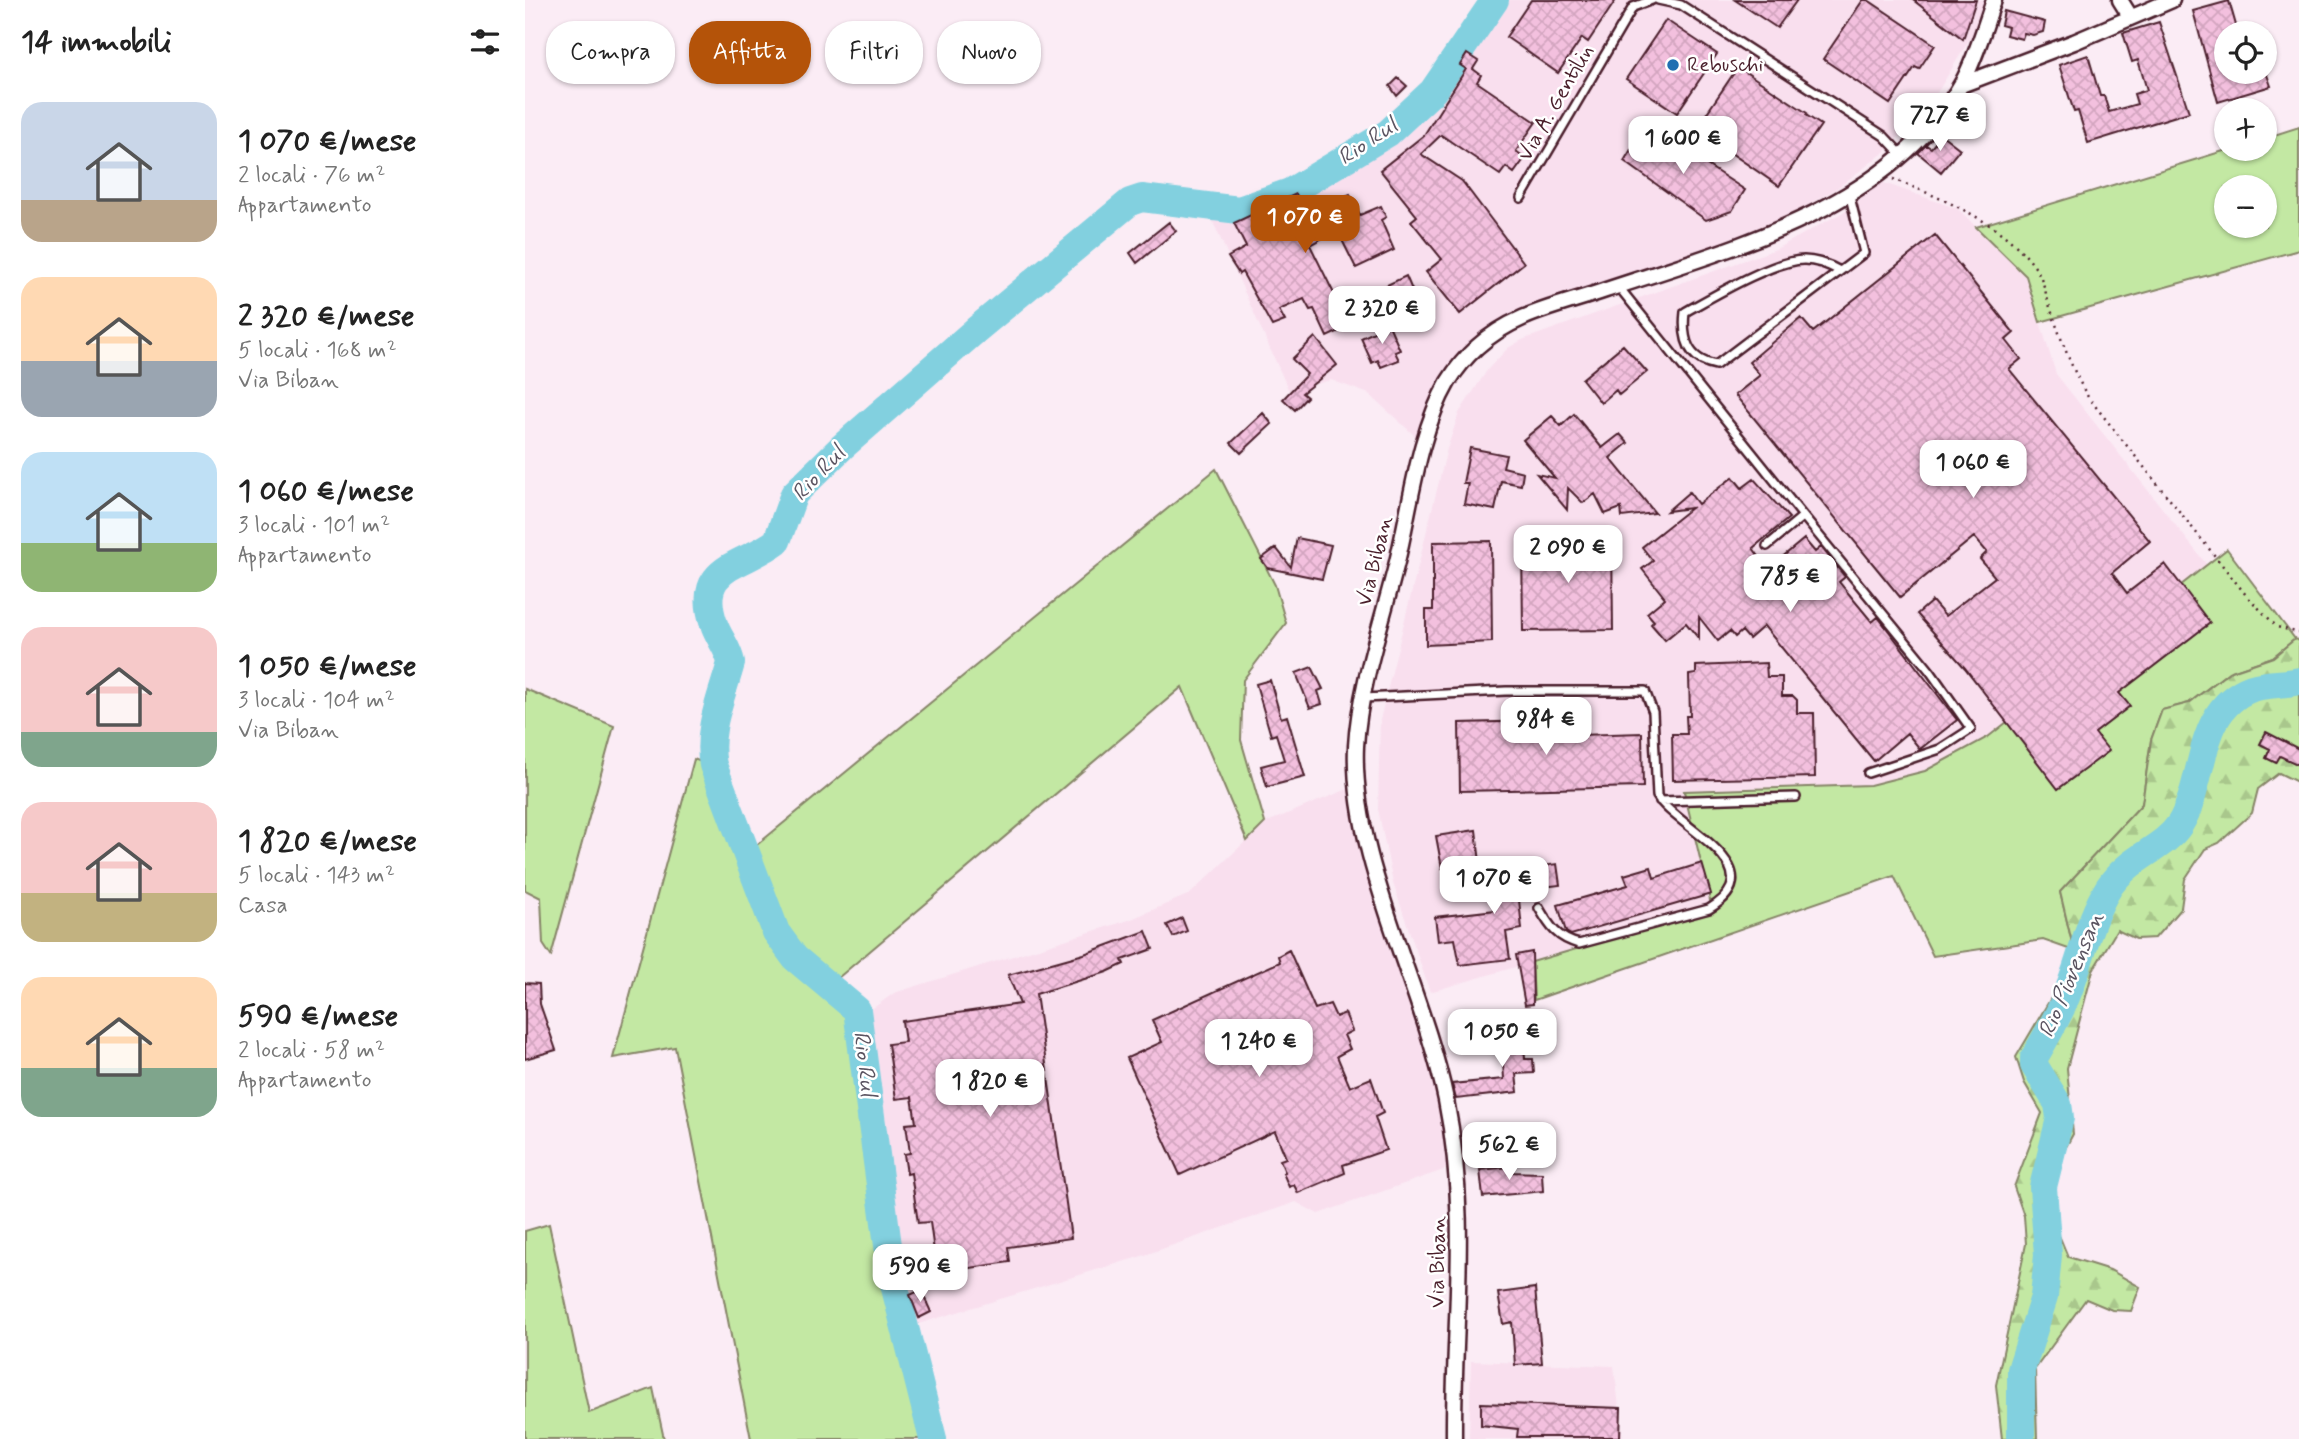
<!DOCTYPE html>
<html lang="it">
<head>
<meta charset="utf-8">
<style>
  body { margin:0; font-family:Mynerve,sans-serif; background:#f6f6f6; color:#222; height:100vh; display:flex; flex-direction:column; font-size:26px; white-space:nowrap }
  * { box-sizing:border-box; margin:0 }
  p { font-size:23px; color:#767676 }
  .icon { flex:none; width:38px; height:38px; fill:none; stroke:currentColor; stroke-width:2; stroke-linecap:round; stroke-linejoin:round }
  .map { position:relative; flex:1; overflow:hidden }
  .sheet { display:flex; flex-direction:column; background:#fff; width:525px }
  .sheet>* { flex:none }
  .banner { position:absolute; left:21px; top:21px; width:665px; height:63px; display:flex; gap:14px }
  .buttons { position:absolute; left:1689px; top:21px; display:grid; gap:14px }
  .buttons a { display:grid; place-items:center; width:63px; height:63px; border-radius:50%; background:#fff; box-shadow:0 2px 5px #0004; font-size:35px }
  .price { position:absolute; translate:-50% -60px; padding:0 16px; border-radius:14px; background:#fff; color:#222; font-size:23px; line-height:46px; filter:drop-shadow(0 2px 4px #0008) }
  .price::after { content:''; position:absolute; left:50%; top:42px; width:21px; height:16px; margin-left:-10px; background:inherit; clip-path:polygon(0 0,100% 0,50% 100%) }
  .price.selected { background:#b45309; color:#fff }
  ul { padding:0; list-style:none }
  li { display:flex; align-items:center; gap:21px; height:175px; padding:0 21px }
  li span { display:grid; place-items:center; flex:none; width:196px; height:140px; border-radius:21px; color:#555 }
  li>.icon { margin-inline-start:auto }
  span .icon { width:84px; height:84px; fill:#fffc; stroke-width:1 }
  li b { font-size:30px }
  h2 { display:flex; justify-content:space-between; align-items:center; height:84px; padding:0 21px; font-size:30px }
  .pill { padding:0 24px; border-radius:28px; background:#fff; box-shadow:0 2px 5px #0004; font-size:24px; line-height:63px }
  .pill.selected { background:#b45309; color:#fff }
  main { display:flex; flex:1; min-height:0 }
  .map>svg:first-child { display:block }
  .built { fill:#f9dfee }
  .green { fill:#c3e8a3; stroke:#868467; stroke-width:2; fill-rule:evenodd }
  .forest { fill:url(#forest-firs); stroke:#868467; stroke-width:2 }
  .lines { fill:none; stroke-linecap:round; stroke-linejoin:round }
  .river { stroke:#82d0df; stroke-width:28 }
  .building { fill:url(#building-cross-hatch); stroke:#4a1f2b; stroke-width:2 }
  .service-casing { stroke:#4a1f2b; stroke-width:12 }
  .minor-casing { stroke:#4a1f2b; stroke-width:19 }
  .path { stroke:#4a1f2b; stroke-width:2.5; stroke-dasharray:2 5; stroke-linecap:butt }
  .service { stroke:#fff; stroke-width:7 }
  .minor { stroke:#fff; stroke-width:14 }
  .poi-dot { fill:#1f6fb2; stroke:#fff; stroke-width:2.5 }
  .labels { text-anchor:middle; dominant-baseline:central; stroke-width:5; stroke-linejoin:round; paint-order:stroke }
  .poi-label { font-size:21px; fill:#4a1f2b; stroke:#fff; text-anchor:start }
  .street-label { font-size:21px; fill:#4a1f2b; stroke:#fff }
  .water-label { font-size:23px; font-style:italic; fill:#5b5461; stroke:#fff }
</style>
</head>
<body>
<main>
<section class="sheet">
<h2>14 immobili<svg class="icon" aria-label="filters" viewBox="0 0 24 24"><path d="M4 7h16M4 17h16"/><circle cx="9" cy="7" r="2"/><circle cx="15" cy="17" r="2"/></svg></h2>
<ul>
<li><span style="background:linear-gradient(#c9d6e8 70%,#b9a48a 0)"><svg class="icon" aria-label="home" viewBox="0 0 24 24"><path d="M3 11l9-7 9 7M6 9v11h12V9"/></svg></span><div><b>1 070 €/mese</b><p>2 locali · 76 m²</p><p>Appartamento</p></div></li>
<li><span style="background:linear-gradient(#ffd9b3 60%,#9aa5b1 0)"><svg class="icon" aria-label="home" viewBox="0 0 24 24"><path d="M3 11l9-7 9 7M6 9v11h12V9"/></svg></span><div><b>2 320 €/mese</b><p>5 locali · 168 m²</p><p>Via Biban</p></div></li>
<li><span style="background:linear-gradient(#bfe0f5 65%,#8fb573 0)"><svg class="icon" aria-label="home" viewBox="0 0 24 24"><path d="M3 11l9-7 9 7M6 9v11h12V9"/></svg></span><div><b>1 060 €/mese</b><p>3 locali · 101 m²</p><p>Appartamento</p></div></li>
<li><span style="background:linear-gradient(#f6c9c9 75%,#7fa58c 0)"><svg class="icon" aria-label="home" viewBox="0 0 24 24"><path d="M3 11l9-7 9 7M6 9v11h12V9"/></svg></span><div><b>1 050 €/mese</b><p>3 locali · 104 m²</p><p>Via Biban</p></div></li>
<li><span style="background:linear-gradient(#f6c9c9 65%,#c2b280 0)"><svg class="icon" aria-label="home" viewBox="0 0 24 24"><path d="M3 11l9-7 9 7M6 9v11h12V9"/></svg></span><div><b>1 820 €/mese</b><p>5 locali · 143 m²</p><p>Casa</p></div></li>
<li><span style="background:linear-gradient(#ffd9b3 65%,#7fa58c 0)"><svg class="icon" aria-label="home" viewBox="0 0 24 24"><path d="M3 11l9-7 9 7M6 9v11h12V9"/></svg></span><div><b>590 €/mese</b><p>2 locali · 58 m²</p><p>Appartamento</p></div></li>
</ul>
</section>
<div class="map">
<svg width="1774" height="1439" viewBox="0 0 1774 1439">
  <defs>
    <pattern id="forest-firs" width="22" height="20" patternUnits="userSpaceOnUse" patternTransform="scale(1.75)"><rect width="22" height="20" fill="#c3e8a3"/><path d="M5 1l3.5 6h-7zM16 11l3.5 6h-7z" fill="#a9c78c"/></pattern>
    <pattern id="building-cross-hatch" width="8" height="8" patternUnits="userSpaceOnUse" patternTransform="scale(1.75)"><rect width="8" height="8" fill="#f3c0de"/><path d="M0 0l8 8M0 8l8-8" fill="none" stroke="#d2a5bf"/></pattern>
  </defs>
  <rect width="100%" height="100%" fill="#fbecf5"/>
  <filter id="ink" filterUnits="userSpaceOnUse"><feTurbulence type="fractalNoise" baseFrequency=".0143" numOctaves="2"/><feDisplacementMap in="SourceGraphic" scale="14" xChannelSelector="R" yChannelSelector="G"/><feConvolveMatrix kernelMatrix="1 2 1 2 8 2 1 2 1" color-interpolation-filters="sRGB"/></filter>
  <g filter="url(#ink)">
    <path class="built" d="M 959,0 L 1464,0 L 1454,24 L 1404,106 L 1357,154 L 1311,189 L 1242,228 L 1046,296 L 945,354 L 899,444 L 844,394 L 806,380 L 764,391 L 675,193 L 718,198 L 738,193 L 843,135 L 873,111 L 903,79 Z
      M 1345,178 L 1433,209 L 1501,276 L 1531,374 L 1682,565 L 1463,737 L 1400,771 L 1345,785 L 1187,909 L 905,992 L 868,883 L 853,809 L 855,720 L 922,449 L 934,413 L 963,369 L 983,348 L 997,340 L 1251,249 L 1324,209 Z
      M 830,786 L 830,811 L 845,889 L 901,1055 L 919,1119 L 927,1167 L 793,1214 L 771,1202 L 617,1256 L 393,1324 L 377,1271 L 344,1011 L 369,993 L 604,920 L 665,894 L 740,823 Z
      M 946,1361 L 1089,1366 L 1098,1439 L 944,1439 Z"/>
    <path class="green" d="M 1774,127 L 1774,250 L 1515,322 L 1501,276 L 1451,227 L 1705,149 L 1740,149 L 1740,138 ZM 1740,187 L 1740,226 L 1701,226 L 1701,187 Z
      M 691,469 L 750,585 L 761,623 L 718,680 L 716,740 L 740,823 L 722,841 L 657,687 L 307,983 L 318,995 L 344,1011 L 377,1271 L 420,1439 L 226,1439 L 150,1047 L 88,1058 L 169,759 L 198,771 L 217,857 Z
      M 1702,549 L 1770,639 L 1748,657 L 1704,672 L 1664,703 L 1637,710 L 1626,740 L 1617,804 L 1535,892 L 1549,951 L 1518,940 L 1408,956 L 1369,876 L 1009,1000 L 1007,962 L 1187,909 L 1159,791 L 1345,785 L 1400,771 L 1463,737 Z
      M 0,689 L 89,726 L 26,956 L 18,944 L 16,898 L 0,890 Z
      M 24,1224 L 64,1413 L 128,1388 L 139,1439 L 0,1439 L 0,1231 Z"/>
    <path class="forest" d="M 1770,639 L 1774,641 L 1774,783 L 1754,773 L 1733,789 L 1727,813 L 1694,843 L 1680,849 L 1660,879 L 1656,908 L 1630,938 L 1611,939 L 1592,930 L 1568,970 L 1542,1068 L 1548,1134 L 1534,1160 L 1526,1216 L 1543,1257 L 1585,1270 L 1615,1287 L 1606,1311 L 1587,1310 L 1561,1299 L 1510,1369 L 1512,1439 L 1477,1439 L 1471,1385 L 1501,1244 L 1499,1216 L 1489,1187 L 1517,1113 L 1499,1082 L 1491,1057 L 1539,976 L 1549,951 L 1535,892 L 1617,804 L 1626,740 L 1637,710 L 1664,703 L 1704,672 L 1748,657 Z"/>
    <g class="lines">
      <path class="river" d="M 408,1439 L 367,1276 L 332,1010 L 270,958 L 251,932 L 188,765 C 181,731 197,696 206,663 C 204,649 193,637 189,624 C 169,565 218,567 252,541 L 269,494 L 317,447 L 452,329 L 605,202 L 617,198 L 714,210 L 765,192 L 863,133 L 908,91 L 970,0
        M 1496,1439 L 1496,1370 L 1519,1297 L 1523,1255 L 1518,1187 L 1535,1118 L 1533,1104 L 1509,1065 L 1509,1058 C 1520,1038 1533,1018 1541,997 C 1556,961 1563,920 1584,887 C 1605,856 1638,850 1655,824 C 1682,780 1670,709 1727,688 C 1742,683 1758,685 1774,681"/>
    </g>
    <path class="building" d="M 1006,0 L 1091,0 L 1063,42 L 1057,38 L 1033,73 L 981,37 Z
      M 1210,0 L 1272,0 L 1252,28 Z
      M 1338,0 L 1343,0 L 1410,45 L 1394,69 L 1390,67 L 1365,104 L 1298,59 Z
      M 1388,0 L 1451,0 L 1438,39 Z
      M 1704,1 L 1712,29 L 1701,33 L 1701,72 L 1741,72 L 1746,86 L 1693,102 L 1668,11 Z
      M 1479,11 L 1520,22 L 1518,32 L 1508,35 L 1499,33 L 1497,39 L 1481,35 L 1483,27 L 1476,25 Z
      M 1141,20 L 1192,54 L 1152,113 L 1101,79 Z
      M 1634,22 L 1664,112 L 1563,143 L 1553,111 L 1549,112 L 1534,65 L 1563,55 L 1575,96 L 1579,96 L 1584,112 L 1612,104 L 1609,94 L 1622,90 L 1613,60 L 1607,62 L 1598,33 Z
      M 942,54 L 953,61 L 948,69 L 956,75 L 952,82 L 1011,122 L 991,151 L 1000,158 L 989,173 L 981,167 L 975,175 L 916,135 L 896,154 L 937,181 L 999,263 L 935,314 L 901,272 L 917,259 L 886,221 L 892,216 L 855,170 L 899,135 L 941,69 L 935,65 Z
      M 1213,67 L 1282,113 L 1281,115 L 1296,125 L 1254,186 L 1171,129 Z
      M 873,78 L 882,86 L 872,96 L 865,86 Z
      M 1121,125 L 1220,190 L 1207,211 L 1181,220 L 1099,161 Z
      M 1417,135 L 1435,149 L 1416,172 L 1393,153 L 1401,145 L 1406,148 Z
      M 771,194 L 781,213 L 825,194 L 835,215 L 856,206 L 861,217 L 856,220 L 869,250 L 831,268 L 812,230 L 785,245 L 825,326 L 802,337 L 789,309 L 785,310 L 779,299 L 754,310 L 760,321 L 747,326 L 717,272 L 714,274 L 703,257 L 721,247 L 709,223 Z
      M 644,222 L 651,231 L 612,263 L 605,253 Z
      M 1410,235 L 1489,333 L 1481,340 L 1496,359 L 1484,369 L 1625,541 L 1587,573 L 1602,593 L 1640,564 L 1685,623 L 1594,693 L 1605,706 L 1570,733 L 1584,751 L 1533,789 L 1440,668 L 1392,614 L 1407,601 L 1420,616 L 1470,577 L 1455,559 L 1462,552 L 1449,537 L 1375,597 L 1210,395 L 1235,375 L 1224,362 L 1276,318 L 1288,332 Z
      M 881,276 L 887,290 L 869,299 L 862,285 Z
      M 864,325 L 875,350 L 870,352 L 874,360 L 856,367 L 853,360 L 847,363 L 836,338 Z
      M 790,337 L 812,365 L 777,393 L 782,397 L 770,410 L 758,399 L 782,374 L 767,359 Z
      M 1098,345 L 1122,372 L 1094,395 L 1091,390 L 1076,403 L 1057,379 Z
      M 738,413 L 747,424 L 716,453 L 706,443 Z
      M 1049,414 L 1077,448 L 1095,434 L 1103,443 L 1085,458 L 1130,513 L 1097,517 L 1096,508 L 1080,514 L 1070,494 L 1058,503 L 1043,488 L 1042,510 L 1012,474 L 1030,478 L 998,440 L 1027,416 L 1036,426 Z
      M 945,448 L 981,455 L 978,467 L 998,472 L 996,485 L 976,481 L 970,510 L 939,504 L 943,483 L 938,483 Z
      M 1208,477 L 1217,488 L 1229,479 L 1264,518 L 1228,548 L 1243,569 L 1279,539 L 1290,552 L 1296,547 L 1320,577 L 1314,582 L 1347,622 L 1353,617 L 1432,720 L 1395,749 L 1382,733 L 1349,761 L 1239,626 L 1224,639 L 1217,631 L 1210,637 L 1205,631 L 1193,641 L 1174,617 L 1174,639 L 1161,623 L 1140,640 L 1126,624 L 1129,621 L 1122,613 L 1140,598 L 1117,569 L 1128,561 L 1117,547 L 1166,508 L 1142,511 L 1164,492 L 1173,504 Z
      M 772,538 L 806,545 L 797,579 L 743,568 L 736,559 L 751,548 L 766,567 Z
      M 1087,538 L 1088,630 L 998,631 L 997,540 Z
      M 966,541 L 967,642 L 901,645 L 901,610 L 908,610 L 908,542 Z
      M 1241,663 L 1242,677 L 1257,677 L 1257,696 L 1268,696 L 1272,700 L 1272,713 L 1289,713 L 1290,777 L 1148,780 L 1147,734 L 1162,734 L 1161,716 L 1165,716 L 1164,675 L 1171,674 L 1171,666 Z
      M 787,667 L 798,689 L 793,691 L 797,704 L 785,708 L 771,673 Z
      M 745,680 L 756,718 L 762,716 L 780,777 L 742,787 L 736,766 L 759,760 L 751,734 L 746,736 L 731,684 Z
      M 1054,720 L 1054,735 L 1117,733 L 1118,787 L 935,791 L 934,723 Z
      M 1741,732 L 1774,749 L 1774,765 L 1755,756 L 1751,763 L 1741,758 L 1745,749 L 1735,744 Z
      M 951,830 L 955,862 L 917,868 L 911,836 Z
      M 1177,863 L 1186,894 L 1046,935 L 1041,932 L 1033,905 L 1103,885 L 1099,875 L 1126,867 L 1129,878 Z
      M 1032,864 L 1035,885 L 993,890 L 997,929 L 981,932 L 985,959 L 935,965 L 930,939 L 913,941 L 910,917 L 970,910 L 965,873 Z
      M 657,918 L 662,931 L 648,937 L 642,925 Z
      M 621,931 L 628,949 L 597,960 L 599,964 L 582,972 L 511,994 L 546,1238 L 483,1247 L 485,1262 L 412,1273 L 405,1222 L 393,1223 L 386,1173 L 382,1174 L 379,1154 L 385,1153 L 381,1124 L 391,1123 L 387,1097 L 371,1099 L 363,1044 L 380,1042 L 377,1021 L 495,1004 L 483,975 L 559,954 Z
      M 764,950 L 790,1009 L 805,1004 L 811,1017 L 820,1013 L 827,1031 L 819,1035 L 825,1049 L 812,1056 L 825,1087 L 846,1078 L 858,1113 L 850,1117 L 861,1150 L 818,1165 L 820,1173 L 773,1193 L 769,1185 L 764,1187 L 758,1173 L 760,1172 L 755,1160 L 761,1158 L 750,1131 L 655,1175 L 602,1058 L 637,1042 L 627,1020 L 755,962 L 753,956 Z
      M 1007,952 L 1008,1004 L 1000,1005 L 991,955 Z
      M 0,983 L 14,984 L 15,1004 L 31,1050 L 0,1059 Z
      M 998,1027 L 1000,1059 L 1008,1059 L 1009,1073 L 991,1074 L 993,1092 L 931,1099 L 927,1084 L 979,1079 L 976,1029 Z
      M 985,1167 L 986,1172 L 1017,1173 L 1018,1191 L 958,1197 L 955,1170 Z
      M 1010,1288 L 1017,1363 L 990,1365 L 987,1322 L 978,1324 L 973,1293 Z
      M 396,1290 L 406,1312 L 394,1318 L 385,1295 Z
      M 956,1403 L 1096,1408 L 1095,1437 L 992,1437 L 993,1429 L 956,1425 Z"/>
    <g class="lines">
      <g class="service-casing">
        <path id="service" d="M 1133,0 L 1156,5 L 1359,136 L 1376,154
          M 996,198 L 1108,7 L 1127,0
          M 1315,271 C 1304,265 1292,260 1279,260 C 1249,260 1187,297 1160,312 C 1157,338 1162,360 1191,365 L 1339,253 L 1324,193
          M 1093,286 L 1278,516 L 1242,546
          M 1278,516 L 1405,671 L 1446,729 L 1415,749 L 1343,773
          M 839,698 L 981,691 L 1120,691 L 1128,712 L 1132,796 C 1150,827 1253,868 1184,909 L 1054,944 C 1032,938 1025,927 1014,908
          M 1135,801 L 1271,797"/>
      </g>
      <g class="minor-casing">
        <path id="minor" d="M 1595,0 L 1605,16
          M 1436,85 L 1549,42 L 1647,0
          M 929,1439 C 928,1322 945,1218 921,1100 C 898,987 826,859 831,746 C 834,688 858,619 872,562 C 886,504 893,434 923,382 C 931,369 941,357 952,347 C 989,313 1035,306 1081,290 C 1207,248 1366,208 1437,83 C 1451,58 1459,28 1469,0"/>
      </g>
      <path class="path" d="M 1368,179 C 1418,199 1483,224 1513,272 C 1519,282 1521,296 1525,307 C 1536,339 1546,368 1563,397 L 1721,595 L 1752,627 L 1774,633"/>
      <use href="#service" class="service"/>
      <use href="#minor" class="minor"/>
    </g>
  </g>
  <circle class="poi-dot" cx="1148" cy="65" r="7"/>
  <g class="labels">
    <g class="poi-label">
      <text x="1162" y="65">Rebuschi</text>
    </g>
    <g class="street-label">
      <text transform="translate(1031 103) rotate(-60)">Via A. Gentilin</text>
      <text transform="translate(850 561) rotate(-76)">Via Biban</text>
      <text transform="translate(913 1262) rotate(-89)">Via Biban</text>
    </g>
    <g class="water-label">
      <text transform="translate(843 142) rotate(-34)">Rio Rul</text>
      <text transform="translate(294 474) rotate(-47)">Rio Rul</text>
      <text transform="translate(1547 975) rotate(-67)">Rio Piovensan</text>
      <text transform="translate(339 1064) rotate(83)">Rio Rul</text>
    </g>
  </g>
</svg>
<div class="buttons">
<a><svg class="icon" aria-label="locate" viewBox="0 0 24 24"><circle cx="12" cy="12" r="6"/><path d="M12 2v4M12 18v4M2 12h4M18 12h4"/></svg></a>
<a>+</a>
<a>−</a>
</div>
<b class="price" style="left:1415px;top:153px">727 €</b>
<b class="price" style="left:1158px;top:176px">1 600 €</b>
<b class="price selected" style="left:780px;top:255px">1 070 €</b>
<b class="price" style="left:857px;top:346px">2 320 €</b>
<b class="price" style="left:1448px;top:500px">1 060 €</b>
<b class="price" style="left:1043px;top:585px">2 090 €</b>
<b class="price" style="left:1265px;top:614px">785 €</b>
<b class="price" style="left:1021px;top:757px">984 €</b>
<b class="price" style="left:969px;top:916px">1 070 €</b>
<b class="price" style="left:977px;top:1069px">1 050 €</b>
<b class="price" style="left:734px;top:1079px">1 240 €</b>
<b class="price" style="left:465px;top:1119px">1 820 €</b>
<b class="price" style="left:984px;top:1182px">562 €</b>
<b class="price" style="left:395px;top:1304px">590 €</b>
<div class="banner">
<a class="pill">Compra</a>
<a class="pill selected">Affitta</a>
<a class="pill">Filtri</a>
<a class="pill">Nuovo</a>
</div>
</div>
</main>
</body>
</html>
